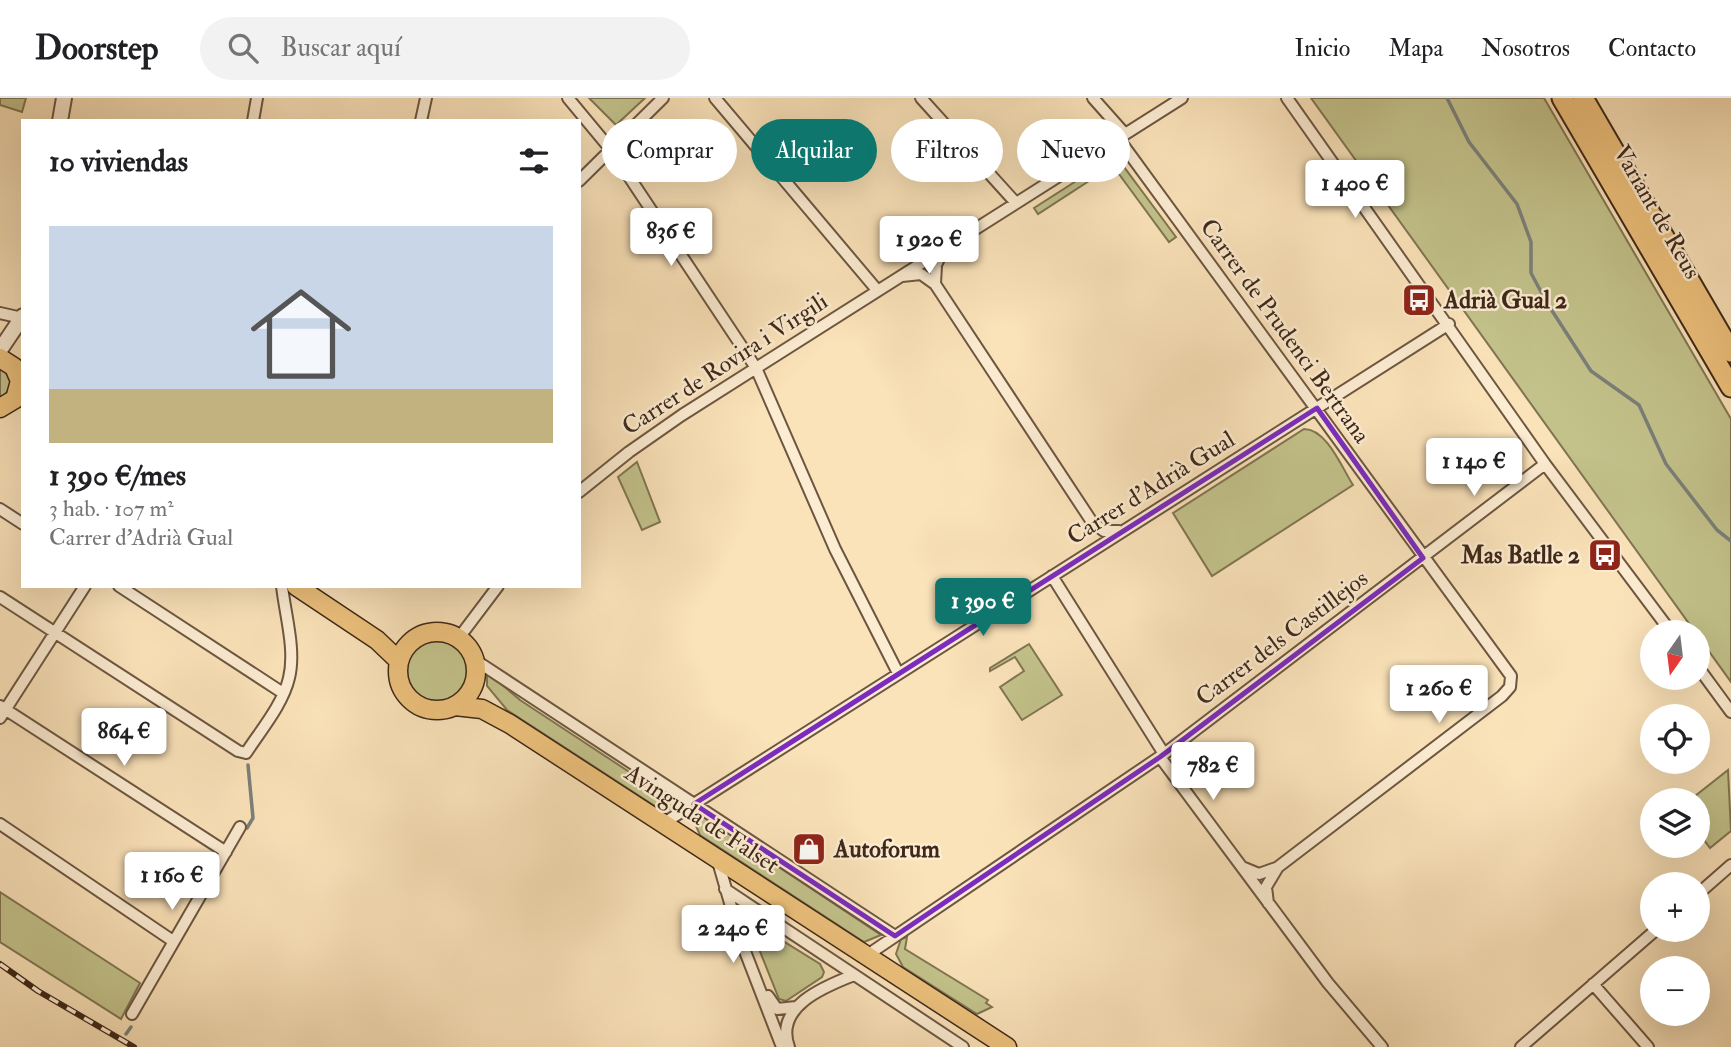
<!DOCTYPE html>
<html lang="es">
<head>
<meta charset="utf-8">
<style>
  body { margin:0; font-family:"IM FELL Double Pica",serif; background:#f2f2f2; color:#202124; height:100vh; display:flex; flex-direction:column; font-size:26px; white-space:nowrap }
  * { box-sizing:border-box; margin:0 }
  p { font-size:23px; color:#757577 }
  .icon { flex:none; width:38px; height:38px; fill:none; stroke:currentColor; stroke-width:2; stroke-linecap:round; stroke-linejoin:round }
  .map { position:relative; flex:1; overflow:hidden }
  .details { position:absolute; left:21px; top:21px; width:560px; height:469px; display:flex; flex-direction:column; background:#fff; border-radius:0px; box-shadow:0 7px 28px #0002 }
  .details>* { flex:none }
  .top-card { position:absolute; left:602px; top:21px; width:665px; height:63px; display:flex; gap:14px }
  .needle { width:46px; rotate:194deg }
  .tools { position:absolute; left:1640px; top:522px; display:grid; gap:14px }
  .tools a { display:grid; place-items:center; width:70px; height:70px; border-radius:50%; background:#fff; box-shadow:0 7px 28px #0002; font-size:35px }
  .price { position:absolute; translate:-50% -60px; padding:0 16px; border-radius:7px; background:#fff; color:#222; font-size:23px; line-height:46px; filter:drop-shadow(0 2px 4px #0008) }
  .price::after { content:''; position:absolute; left:50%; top:42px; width:21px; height:16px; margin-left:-10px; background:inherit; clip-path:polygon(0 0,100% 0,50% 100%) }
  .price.selected { background:#0f766e; color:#fff }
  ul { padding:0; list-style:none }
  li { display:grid; align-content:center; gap:14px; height:371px; padding:0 28px }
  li+li { border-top:2px solid #e0e0e0 }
  li span { display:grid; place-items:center; height:217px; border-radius:0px; color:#555 }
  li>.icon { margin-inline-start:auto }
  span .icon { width:126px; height:126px; fill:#fffc; stroke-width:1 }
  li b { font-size:30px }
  h2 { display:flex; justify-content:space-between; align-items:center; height:84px; padding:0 28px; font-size:30px }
  .chip { padding:0 24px; border-radius:32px; background:#fff; box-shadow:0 7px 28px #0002; font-size:24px; line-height:63px }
  .chip.selected { background:#0f766e; color:#fff }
  header { display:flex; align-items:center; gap:42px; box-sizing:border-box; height:98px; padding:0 35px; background:#fff; border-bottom:2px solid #e0e0e0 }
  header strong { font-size:33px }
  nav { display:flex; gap:38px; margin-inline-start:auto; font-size:24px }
  .search { width:490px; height:63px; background:#f2f2f2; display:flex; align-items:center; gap:18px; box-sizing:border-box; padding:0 24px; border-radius:38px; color:#757577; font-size:26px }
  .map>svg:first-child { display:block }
  .green { fill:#c3c28b; stroke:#807552; stroke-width:2 }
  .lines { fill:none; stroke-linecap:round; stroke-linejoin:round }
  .stream { stroke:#7b807a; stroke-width:3.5 }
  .minor-casing { stroke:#6d5641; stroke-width:14 }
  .tertiary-casing { stroke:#6d5641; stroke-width:18 }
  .primary-casing { stroke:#3e2819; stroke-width:21 }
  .motorway-casing { stroke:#3e2819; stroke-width:23 }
  .minor { stroke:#fcecd2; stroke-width:10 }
  .tertiary { stroke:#fcecd2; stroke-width:14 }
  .primary { stroke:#edc17c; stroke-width:18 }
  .motorway { stroke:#edc17c; stroke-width:19 }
  .rail-casing { stroke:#3e2819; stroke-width:6 }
  .rail { stroke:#fcecd2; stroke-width:3.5; stroke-dasharray:10; stroke-linecap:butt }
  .marked { fill:none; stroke:#7b2cbf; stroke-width:5; stroke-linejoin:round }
  .labels { text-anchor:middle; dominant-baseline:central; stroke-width:5; stroke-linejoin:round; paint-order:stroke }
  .street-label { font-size:24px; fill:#3e2819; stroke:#fcecd2 }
  .poi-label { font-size:24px; font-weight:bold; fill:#3e2819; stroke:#fcecd2; text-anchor:start }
</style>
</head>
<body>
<header>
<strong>Doorstep</strong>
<div class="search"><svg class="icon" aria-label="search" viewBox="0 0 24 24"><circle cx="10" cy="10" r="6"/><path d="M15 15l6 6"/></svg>Buscar aquí</div>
<nav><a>Inicio</a><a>Mapa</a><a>Nosotros</a><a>Contacto</a></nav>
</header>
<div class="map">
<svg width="1731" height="949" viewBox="0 0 1731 949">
  <rect width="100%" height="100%" fill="#fae2b9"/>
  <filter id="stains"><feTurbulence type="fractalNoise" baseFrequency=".00286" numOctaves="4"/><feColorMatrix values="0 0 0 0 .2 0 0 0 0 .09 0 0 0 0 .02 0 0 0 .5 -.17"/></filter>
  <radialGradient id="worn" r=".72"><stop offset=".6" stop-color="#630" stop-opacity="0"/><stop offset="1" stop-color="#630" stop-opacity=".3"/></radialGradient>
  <path class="green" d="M 0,0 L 26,0 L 22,14 L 0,7 Z
    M 589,0 L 645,0 L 616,27 Z
    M 1311,0 L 1544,0 L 1731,321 L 1731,584 Z
    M 1109,62 L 1121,65 L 1176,139 L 1169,144 L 1116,72 L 1109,70 L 1038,116 L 1034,110 Z
    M 0,269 C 16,279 12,291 0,302 Z
    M 1304,331 C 1327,331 1342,370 1353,387 L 1212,478 L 1173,415 Z
    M 637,364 L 660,424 L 642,432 L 618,379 Z
    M406 573a32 32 0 1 1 64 0a32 32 0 1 1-64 0Z
    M 1029,546 L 1062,597 L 1022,622 L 1000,589 L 1024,573 L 1015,559 L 990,573 L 990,570 Z
    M 487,574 L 520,602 L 678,706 L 669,711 L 658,710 L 507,612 L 487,588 Z
    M 1728,672 L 1731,733 L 1710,750 L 1698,734 L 1698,702 L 1690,702 Z
    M 696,718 L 702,718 L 881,837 L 864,844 L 700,737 L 693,721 Z
    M 0,794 L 140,885 L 121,921 L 0,844 Z
    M 754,825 L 820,866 L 824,874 L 822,879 L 786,903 L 779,901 L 751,831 Z
    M 907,839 L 905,851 L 988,902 L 986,905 L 992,909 L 977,916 L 903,869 L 896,856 L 901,841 Z"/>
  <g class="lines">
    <path class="stream" d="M 1447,0 L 1469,44 L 1517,106 L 1531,144 L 1531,175 L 1547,205 L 1591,273 L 1639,307 L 1666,366 L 1717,432 L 1731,443
      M 247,730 L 253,720 L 248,667
      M 126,936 L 131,929"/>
    <g class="minor-casing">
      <path id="minor" d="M 568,0 L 612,53 L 756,270 L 835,451 L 898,575
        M 715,0 L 877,192
        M 921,0 L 1015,104
        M 1093,0 L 1125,36
        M 1287,0 L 1545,366 L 1671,534
        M 253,23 L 257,0
        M 421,23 L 426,0
        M 1118,40 L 1511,578 L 1510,589 L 1502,598 L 1278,769 L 1266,789 L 1268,805
        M 579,83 L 663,0
        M 902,178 L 921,176 L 935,186 L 1092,424 L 1104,433 L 1119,433
        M 935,186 L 936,167 L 943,152
        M 0,215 L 22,220
        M 579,394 L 629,354 L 682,317 L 1182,0
        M 0,411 L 23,426
        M 1052,478 L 1164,656
        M 119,488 L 283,595
        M 0,499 L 238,653 L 246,655 C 261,632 283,606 289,580 C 296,552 285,516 282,488
        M 458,541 L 498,488
        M 475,562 L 895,838
        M 1698,569 L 1731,614
        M 0,608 L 226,754
        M 0,620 L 85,488
        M 1160,659 L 1328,885 L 1382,949
        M 664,725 L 1449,226
        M 0,726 L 173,843
        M 717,760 L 741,843 L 782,949
        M 1242,769 L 1259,776 L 1276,770
        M 725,791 L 963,949
        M 1698,796 L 1731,767
        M 866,858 L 1164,656 L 1545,366
        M 1593,886 L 1648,949
        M 768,898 L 777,911 L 796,909
        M 132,916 L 240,729
        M 789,949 C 774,909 823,889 854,877
        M 1521,949 L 1657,831"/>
    </g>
    <g class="tertiary-casing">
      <path id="tertiary" d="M 60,23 L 64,0
        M 0,252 L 23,218"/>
    </g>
    <g class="primary-casing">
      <path id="primary" d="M 0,260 L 14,269 L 20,283 L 15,301 L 0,310
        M 296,488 L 377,542 L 399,563
        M398 573a39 39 0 1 1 78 0a39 39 0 1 1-78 0Z
        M 455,608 L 482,611 L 510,626 L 1007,949"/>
    </g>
    <g class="motorway-casing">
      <path id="motorway" d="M 1562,0 L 1731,289
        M 1583,0 L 1731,254"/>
    </g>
    <use href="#minor" class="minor"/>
    <use href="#tertiary" class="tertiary"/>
    <use href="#primary" class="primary"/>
    <use href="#motorway" class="motorway"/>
    <g class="rail-casing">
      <path id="rail" d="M 0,866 L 38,893 L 134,949"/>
    </g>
    <use href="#rail" class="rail"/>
  </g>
  <path class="marked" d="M 1317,310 L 1423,460 L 1160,659 L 895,838 L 694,706 Z"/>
  <defs>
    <g id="bus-square" transform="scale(1.75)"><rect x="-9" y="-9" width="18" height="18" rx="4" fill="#8f2418" stroke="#fcecd2"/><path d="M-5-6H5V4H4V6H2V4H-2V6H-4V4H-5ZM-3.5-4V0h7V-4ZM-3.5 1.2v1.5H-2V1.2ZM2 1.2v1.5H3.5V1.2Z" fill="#fff"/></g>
    <g id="shop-square" transform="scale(1.75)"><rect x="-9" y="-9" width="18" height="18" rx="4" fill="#8f2418" stroke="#fcecd2"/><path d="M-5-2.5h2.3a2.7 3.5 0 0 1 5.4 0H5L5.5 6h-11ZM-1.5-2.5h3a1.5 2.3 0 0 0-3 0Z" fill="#fff"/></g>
  </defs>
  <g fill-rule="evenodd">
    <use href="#bus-square" x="1419" y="202"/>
    <use href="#bus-square" x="1605" y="457"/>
    <use href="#shop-square" x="809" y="751"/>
  </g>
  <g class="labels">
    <g class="street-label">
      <text transform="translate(1657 114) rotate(60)">Variant de Reus</text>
      <text transform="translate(1285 233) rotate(54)">Carrer de Prudenci Bertrana</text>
      <text transform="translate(725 266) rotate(-33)">Carrer de Rovira i Virgili</text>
      <text transform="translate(1151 390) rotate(-32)">Carrer d'Adrià Gual</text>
      <text transform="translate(1282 540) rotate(-37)">Carrer dels Castillejos</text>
      <text transform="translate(702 721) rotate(33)">Avinguda de Falset</text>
    </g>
    <g class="poi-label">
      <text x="1444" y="202">Adrià Gual 2</text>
      <text x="1580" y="457" text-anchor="end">Mas Batlle 2</text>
      <text x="834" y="751">Autoforum</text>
    </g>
  </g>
  <rect width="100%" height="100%" filter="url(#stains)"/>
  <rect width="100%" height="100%" fill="url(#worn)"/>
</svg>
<div class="tools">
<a><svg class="needle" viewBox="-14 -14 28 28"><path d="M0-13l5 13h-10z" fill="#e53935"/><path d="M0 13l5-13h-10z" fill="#757577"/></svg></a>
<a><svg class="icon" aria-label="locate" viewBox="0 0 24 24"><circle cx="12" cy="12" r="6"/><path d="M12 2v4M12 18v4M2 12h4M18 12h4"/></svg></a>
<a><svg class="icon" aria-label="layers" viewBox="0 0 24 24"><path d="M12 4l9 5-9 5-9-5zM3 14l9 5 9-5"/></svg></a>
<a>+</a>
<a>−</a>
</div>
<b class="price" style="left:1355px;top:122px">1 400 €</b>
<b class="price" style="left:671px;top:170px">836 €</b>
<b class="price" style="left:929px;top:178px">1 920 €</b>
<b class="price" style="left:1474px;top:400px">1 140 €</b>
<b class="price selected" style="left:983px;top:540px">1 390 €</b>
<b class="price" style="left:1439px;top:627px">1 260 €</b>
<b class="price" style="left:124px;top:670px">864 €</b>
<b class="price" style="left:1213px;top:704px">782 €</b>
<b class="price" style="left:172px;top:814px">1 160 €</b>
<b class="price" style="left:733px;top:867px">2 240 €</b>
<div class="top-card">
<a class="chip">Comprar</a>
<a class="chip selected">Alquilar</a>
<a class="chip">Filtros</a>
<a class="chip">Nuevo</a>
</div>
<section class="details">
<h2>10 viviendas<svg class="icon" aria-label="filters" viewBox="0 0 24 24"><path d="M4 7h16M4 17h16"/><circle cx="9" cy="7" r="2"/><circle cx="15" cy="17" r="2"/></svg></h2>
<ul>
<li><span style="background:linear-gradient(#c9d6e8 75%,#c2b280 0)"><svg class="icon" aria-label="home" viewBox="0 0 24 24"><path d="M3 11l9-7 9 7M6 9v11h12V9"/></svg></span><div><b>1 390 €/mes</b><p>3 hab. · 107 m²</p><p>Carrer d'Adrià Gual</p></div></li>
</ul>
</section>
</div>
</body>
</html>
